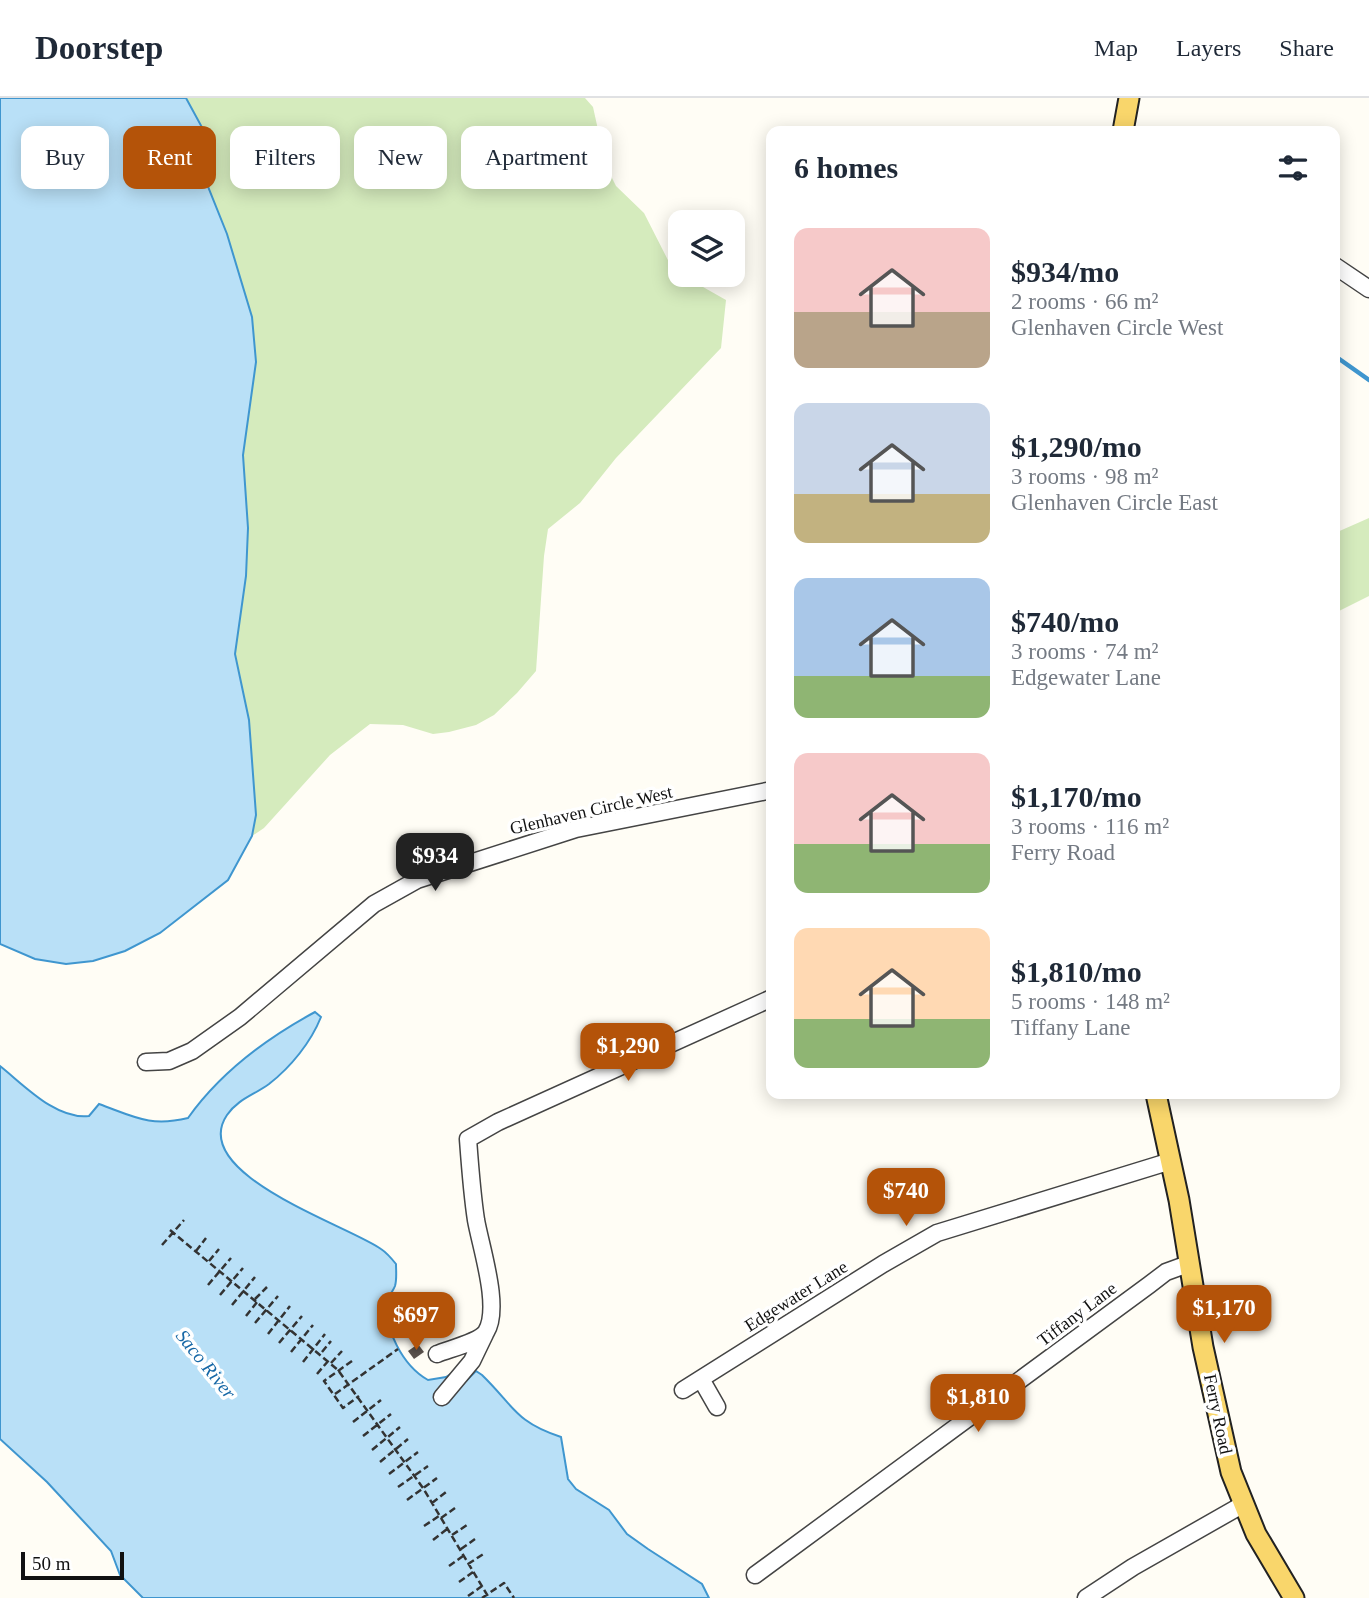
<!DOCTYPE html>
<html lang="en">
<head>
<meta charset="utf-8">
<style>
  body { margin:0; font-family:"Times New Roman",serif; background:#f6f6f7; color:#1f2937; height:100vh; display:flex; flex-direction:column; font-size:26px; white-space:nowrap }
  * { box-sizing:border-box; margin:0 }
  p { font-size:23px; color:#747a83 }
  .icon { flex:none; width:38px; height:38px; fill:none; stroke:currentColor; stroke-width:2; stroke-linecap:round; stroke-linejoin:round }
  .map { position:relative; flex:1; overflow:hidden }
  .side { position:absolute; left:766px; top:28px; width:574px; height:973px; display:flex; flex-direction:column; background:#fff; border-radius:14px; box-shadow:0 4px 18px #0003 }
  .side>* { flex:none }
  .banner { position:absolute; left:21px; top:28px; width:640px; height:63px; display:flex; gap:14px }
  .tools { position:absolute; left:668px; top:112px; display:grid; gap:14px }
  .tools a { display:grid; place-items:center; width:77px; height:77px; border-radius:14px; background:#fff; box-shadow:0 4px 18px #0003; font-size:35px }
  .scale { position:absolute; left:21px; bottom:18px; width:103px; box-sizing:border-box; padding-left:7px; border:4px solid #111; border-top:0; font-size:19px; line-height:24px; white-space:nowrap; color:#111; -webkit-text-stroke:5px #fff; paint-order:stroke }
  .price { position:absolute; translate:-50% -60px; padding:0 16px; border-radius:14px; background:#b45309; color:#fff; font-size:23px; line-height:46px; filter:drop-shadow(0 2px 4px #0008) }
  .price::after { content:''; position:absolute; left:50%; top:42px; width:21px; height:16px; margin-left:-10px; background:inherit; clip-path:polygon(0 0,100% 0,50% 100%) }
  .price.on { background:#222; color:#fff }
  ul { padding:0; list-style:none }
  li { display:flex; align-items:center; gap:21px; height:175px; padding:0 28px }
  li span { display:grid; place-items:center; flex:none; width:196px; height:140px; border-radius:14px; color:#555 }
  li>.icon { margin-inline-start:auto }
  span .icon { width:84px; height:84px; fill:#fffc; stroke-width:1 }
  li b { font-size:30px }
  h2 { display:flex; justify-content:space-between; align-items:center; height:84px; padding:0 28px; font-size:30px }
  .chip { padding:0 24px; border-radius:14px; background:#fff; box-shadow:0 4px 18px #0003; font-size:24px; line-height:63px }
  .chip.on { background:#b45309; color:#fff }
  header { display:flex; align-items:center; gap:42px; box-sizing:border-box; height:98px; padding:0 35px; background:#fff; border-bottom:2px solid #e0e1e3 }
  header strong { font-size:33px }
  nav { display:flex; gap:38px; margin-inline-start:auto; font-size:24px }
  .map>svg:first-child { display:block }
  .green { fill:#d5ebbd }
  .water { fill:#b9e0f7; stroke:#3f96cf; stroke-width:2 }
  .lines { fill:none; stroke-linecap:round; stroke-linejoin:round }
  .stream { stroke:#3f96cf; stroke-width:4.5 }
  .building { fill:#5a524d }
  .minor-casing { stroke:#444; stroke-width:19 }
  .major-casing { stroke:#222; stroke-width:23 }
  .path { stroke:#333; stroke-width:2.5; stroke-dasharray:7 3.5; stroke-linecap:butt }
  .minor { stroke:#fff; stroke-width:16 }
  .major { stroke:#f9d66b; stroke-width:19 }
  .labels { text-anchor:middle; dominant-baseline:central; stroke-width:7; stroke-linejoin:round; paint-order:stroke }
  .street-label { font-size:18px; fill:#111; stroke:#fff }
  .water-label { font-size:19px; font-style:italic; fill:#1768a6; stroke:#fff }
</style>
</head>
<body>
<header>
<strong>Doorstep</strong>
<nav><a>Map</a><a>Layers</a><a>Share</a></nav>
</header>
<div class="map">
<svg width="1369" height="1500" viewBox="0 0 1369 1500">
  <rect width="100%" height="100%" fill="#fffdf5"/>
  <path class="green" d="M 186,0 L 585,0 L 593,9 L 606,68 L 616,88 L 644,115 L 673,172 L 726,202 L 721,250 L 616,360 L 580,405 L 548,431 L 544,458 L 536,573 L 517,595 L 494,617 L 476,627 L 449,634 L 433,636 L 403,627 L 370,626 L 330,657 L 264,730 L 252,738 L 256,717 L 249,622 L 235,556 L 246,478 L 248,430 L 243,357 L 256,264 L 252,219 L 227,136 L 207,86 L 210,59 L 204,33 Z
    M 1369,420 L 1369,498 L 1335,515 L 1335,435 Z"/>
  <path class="water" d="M 0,0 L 186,0 L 204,33 L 210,59 L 207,86 L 227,136 L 252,219 L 256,264 L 243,357 L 248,430 L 246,478 L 235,556 L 249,622 L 256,717 L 252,738 L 228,782 L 160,835 L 125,853 L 93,863 L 66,866 L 35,861 L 0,846 Z
    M 315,914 L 321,919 C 311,944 291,969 269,986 C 254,997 238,1001 227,1017 C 187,1076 349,1128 381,1151 C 387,1155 392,1161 396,1166 C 396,1173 397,1181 395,1188 C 393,1193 389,1197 388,1203 C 383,1230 403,1268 428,1282 L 446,1279 L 454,1274 L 467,1282 L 476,1273 L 482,1277 C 514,1308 515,1324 561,1339 L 568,1381 L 576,1391 L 609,1412 L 627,1436 L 648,1451 L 702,1486 L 709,1500 L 143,1500 L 120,1477 L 111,1453 L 47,1384 L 0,1341 L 0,968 C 24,987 56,1022 89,1018 L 99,1006 C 135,1019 150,1029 188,1020 C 220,975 267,940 315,914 Z"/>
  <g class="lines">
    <path class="stream" d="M 1335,258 L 1369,282"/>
  </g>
  <path class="building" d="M 418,1246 L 424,1254 L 414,1261 L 408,1253 Z"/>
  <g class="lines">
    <g class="minor-casing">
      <path id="minor" d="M 1335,168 L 1369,191
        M 146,964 L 169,963 L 192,953 L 240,919 L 374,806 L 417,782 L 576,731 L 772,692
        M 437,1256 C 449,1251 479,1244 486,1234 C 501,1210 481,1150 476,1122 C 472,1096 470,1068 468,1041 L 498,1024 L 772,900
        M 701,1281 L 717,1309
        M 683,1292 L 883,1166 L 937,1135 L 1171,1063
        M 442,1299 L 472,1263 L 485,1236
        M 755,1477 L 1149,1187 L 1166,1174 L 1188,1166
        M 1086,1500 L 1133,1469 L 1242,1407"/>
    </g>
    <g class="major-casing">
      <path id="major" d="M 1123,33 L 1129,0
        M 1156,996 L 1179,1102 L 1203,1249 L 1231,1374 L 1256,1436 L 1294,1500"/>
    </g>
    <path class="path" d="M 170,1132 L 338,1272 L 423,1390 L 489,1500
      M 162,1147 L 184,1122
      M 196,1153 L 206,1140
      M 209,1163 L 219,1151
      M 208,1187 L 231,1160
      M 220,1197 L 243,1170
      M 255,1201 L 267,1189
      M 232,1207 L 255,1179
      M 246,1218 L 258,1203
      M 255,1225 L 278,1198
      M 268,1236 L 290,1208
      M 279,1245 L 302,1218
      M 291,1254 L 313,1227
      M 322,1254 L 331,1243
      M 352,1263 L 324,1283 L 343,1310 L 359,1298
      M 303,1264 L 325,1236
      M 331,1265 L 342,1253
      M 317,1276 L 329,1262
      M 335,1296 L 398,1251
      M 353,1324 L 381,1302
      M 363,1338 L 391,1316
      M 372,1352 L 400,1329
      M 380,1364 L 408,1341
      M 389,1376 L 418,1354
      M 398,1389 L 428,1368
      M 407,1402 L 437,1380
      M 432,1405 L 446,1394
      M 441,1420 L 455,1410
      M 424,1428 L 439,1418
      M 452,1437 L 467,1427
      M 433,1442 L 447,1431
      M 461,1451 L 475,1441
      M 468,1466 L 485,1455
      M 449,1468 L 463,1458
      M 459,1484 L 473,1474
      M 468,1498 L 482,1488
      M 482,1500 L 504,1485 L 514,1500"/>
    <use href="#minor" class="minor"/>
    <use href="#major" class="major"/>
  </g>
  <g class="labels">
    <g class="street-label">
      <text transform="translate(591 712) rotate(-13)">Glenhaven Circle West</text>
      <text transform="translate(796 1198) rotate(-32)">Edgewater Lane</text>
      <text transform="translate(1077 1216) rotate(-37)">Tiffany Lane</text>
      <text transform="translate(1218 1316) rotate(78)">Ferry Road</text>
    </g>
    <g class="water-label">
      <text transform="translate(206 1266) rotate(51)">Saco River</text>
    </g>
  </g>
</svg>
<div class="tools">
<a><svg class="icon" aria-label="layers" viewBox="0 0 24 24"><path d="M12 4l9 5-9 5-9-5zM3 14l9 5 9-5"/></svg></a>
</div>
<div class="scale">50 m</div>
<b class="price on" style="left:435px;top:795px">$934</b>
<b class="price" style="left:628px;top:985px">$1,290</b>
<b class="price" style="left:906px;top:1130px">$740</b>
<b class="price" style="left:1224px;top:1247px">$1,170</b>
<b class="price" style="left:416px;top:1254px">$697</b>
<b class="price" style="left:978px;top:1336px">$1,810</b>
<div class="banner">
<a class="chip">Buy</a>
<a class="chip on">Rent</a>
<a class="chip">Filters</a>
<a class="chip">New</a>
<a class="chip">Apartment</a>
</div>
<section class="side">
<h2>6 homes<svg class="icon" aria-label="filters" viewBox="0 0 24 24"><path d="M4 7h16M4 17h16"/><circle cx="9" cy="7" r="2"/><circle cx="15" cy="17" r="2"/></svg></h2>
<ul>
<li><span style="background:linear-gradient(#f6c9c9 60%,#b9a48a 0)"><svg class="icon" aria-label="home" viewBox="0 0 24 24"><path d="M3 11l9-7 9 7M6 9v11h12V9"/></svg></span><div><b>$934/mo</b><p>2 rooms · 66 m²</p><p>Glenhaven Circle West</p></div></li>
<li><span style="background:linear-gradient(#c9d6e8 65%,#c2b280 0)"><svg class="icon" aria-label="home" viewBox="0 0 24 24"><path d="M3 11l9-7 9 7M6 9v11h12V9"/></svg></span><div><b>$1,290/mo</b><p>3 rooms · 98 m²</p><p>Glenhaven Circle East</p></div></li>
<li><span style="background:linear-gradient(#a9c7e8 70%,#8fb573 0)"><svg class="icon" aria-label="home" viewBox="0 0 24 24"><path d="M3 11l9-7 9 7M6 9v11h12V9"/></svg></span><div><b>$740/mo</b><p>3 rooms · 74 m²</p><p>Edgewater Lane</p></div></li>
<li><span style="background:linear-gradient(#f6c9c9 65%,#8fb573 0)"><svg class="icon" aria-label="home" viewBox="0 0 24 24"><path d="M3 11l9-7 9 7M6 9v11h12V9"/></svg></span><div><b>$1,170/mo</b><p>3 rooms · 116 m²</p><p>Ferry Road</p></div></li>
<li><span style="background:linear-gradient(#ffd9b3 65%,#8fb573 0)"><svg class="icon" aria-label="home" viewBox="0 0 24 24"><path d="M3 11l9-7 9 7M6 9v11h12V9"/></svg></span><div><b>$1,810/mo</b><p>5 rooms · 148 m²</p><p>Tiffany Lane</p></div></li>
</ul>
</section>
</div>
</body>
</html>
